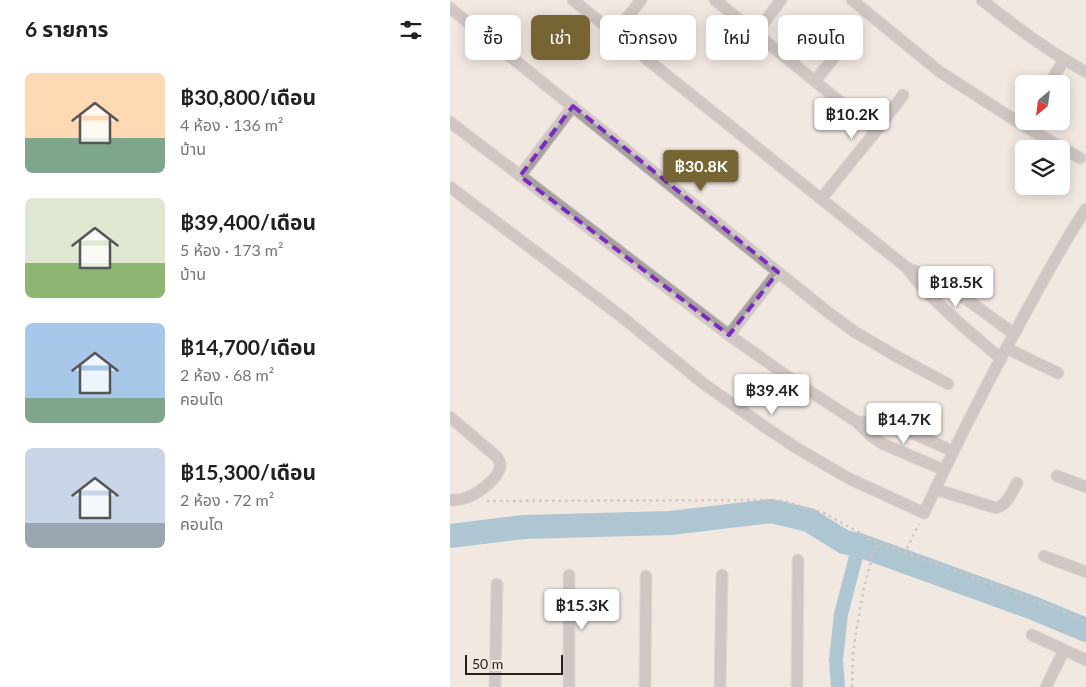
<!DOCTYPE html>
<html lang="th">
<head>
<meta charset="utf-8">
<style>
  body { margin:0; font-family:Lato,"Noto Sans Thai",sans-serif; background:#f6f6f6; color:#202124; height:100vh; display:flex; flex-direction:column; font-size:19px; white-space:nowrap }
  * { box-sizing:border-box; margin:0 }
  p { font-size:16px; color:#757577 }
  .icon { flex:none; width:28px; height:28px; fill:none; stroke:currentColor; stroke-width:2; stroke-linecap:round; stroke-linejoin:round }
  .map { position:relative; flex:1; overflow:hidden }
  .side { display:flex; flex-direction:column; background:#fff; width:450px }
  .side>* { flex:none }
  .hud { position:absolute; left:15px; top:15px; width:475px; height:45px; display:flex; gap:10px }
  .needle { width:32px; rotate:208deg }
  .tools { position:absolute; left:565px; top:75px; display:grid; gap:10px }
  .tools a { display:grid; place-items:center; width:55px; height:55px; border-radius:8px; background:#fff; box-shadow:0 2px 12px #0003; font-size:25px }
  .scale { position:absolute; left:15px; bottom:12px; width:98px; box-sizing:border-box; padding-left:5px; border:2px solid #23201e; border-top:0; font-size:14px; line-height:18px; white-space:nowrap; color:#23201e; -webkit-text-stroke:4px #f2e8e2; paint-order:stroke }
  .price { position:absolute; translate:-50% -42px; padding:0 11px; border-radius:5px; background:#fff; color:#222; font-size:16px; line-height:32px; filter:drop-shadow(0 1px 2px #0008) }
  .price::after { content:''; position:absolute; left:50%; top:30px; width:15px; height:11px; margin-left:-8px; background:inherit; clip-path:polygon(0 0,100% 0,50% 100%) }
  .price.active { background:#766432; color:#fff }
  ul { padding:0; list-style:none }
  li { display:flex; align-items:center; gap:15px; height:125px; padding:0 25px }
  li span { display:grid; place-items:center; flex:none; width:140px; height:100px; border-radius:8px; color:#555 }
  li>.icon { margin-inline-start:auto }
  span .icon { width:60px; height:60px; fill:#fffc; stroke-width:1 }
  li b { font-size:21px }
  h2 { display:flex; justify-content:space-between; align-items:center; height:60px; padding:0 25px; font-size:21px }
  .pill { padding:0 18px; border-radius:8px; background:#fff; box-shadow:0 2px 12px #0003; font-size:18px; line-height:45px }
  .pill.active { background:#766432; color:#fff }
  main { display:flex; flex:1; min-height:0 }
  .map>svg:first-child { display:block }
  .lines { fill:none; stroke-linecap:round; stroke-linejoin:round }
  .canal { stroke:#5c9cbf; stroke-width:14 }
  .river { stroke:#5c9cbf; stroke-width:24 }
  .street-casing { stroke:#cdc4bf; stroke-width:13 }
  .path { stroke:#a49d98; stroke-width:2.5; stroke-dasharray:2.5 4; stroke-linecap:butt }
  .street { stroke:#a6a1a0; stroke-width:11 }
  .marked { fill:none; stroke:#7b2cbf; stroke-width:4; stroke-dasharray:10 6; stroke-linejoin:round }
</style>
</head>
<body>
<main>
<section class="side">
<h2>6 รายการ<svg class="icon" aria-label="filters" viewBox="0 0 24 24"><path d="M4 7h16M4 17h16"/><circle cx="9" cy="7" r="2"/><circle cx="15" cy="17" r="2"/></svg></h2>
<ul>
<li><span style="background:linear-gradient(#ffd9b3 65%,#7fa58c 0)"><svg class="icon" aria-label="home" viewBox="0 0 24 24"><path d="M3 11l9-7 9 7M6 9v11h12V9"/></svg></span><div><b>฿30,800/เดือน</b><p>4 ห้อง · 136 m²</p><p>บ้าน</p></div></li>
<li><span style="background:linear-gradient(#dfe7d0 65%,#8fb573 0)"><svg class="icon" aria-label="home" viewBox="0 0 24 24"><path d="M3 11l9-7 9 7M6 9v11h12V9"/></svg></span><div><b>฿39,400/เดือน</b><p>5 ห้อง · 173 m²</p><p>บ้าน</p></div></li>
<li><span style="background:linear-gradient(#a9c7e8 75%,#7fa58c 0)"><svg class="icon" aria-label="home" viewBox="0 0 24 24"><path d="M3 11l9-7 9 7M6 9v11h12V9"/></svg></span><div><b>฿14,700/เดือน</b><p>2 ห้อง · 68 m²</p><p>คอนโด</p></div></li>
<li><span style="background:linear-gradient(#c9d6e8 75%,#9aa5b1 0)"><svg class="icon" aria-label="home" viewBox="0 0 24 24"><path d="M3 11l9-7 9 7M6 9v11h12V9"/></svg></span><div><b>฿15,300/เดือน</b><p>2 ห้อง · 72 m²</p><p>คอนโด</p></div></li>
</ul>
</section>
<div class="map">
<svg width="636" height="687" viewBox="0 0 636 687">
  <rect width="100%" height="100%" fill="#f2e8e2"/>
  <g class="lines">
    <path class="canal" d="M 388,687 L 386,660 L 391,614 L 409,545"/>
    <path class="river" d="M 0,536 L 74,527 L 220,523 L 321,511 L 359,520 L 394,542 L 409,545 L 583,608 L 636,630"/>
    <g class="street-casing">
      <path id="street" d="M 123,0 L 456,267 C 483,303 518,330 551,359
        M 265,0 L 426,131
        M 402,0 L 490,72 L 574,126 L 630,158
        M 532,0 C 564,26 599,52 636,72
        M 0,8 L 379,313 L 405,332 L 446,356 L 498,384
        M 165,33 L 191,0
        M 306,33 L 331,0
        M 365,81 L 394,45
        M 599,84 L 614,60
        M 0,122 L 279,335 L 344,381 L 407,422 L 421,436 L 433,444 L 494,470
        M 70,176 L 123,106
        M 0,187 L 172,317 L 254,384 L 315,427 L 345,447 L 398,478 L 474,513 C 506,444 540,377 577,310 C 596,276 614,241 636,209
        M 371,199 L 426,131 L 453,95
        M 458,268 L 489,281 L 519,301 L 564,334
        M 279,335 L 328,272
        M 556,348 L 608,373
        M 0,417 L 47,457 C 48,459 50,462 50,464 C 52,477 27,494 16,498 C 11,500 5,500 0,500
        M 407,422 C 412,422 418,422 423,422 C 449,425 479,441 503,451
        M 607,476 L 636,487
        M 485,489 L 546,508 C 557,505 562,492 567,483
        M 594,556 L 636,572
        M 582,635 L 636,660
        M 45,687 L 47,584
        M 119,687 L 119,575
        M 195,687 L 196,576
        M 270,687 L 272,575
        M 347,687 L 348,560
        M 596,687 L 614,650"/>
    </g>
    <path class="path" d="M 37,501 L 329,500 L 374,513 L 428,543 L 587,601 L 636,622
      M 454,554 L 469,524
      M 402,687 L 403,653 L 406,632 L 414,587 L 423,553 L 428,543"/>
    <use href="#street" class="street"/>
  </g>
  <path d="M0 0H636V687H0ZM 123,106 L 328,272 L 279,335 L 70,176 Z" fill="#f2e8e2" fill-opacity=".55" fill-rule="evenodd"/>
  <path class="marked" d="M 123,106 L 328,272 L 279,335 L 70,176 Z"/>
</svg>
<div class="tools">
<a><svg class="needle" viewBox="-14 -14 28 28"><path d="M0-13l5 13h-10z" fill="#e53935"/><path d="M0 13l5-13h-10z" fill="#757577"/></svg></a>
<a><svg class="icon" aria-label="layers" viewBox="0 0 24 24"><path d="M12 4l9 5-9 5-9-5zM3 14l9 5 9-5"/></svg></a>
</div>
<div class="scale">50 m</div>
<b class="price" style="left:402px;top:140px">฿10.2K</b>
<b class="price active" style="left:251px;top:192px">฿30.8K</b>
<b class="price" style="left:506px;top:308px">฿18.5K</b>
<b class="price" style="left:322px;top:416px">฿39.4K</b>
<b class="price" style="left:454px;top:445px">฿14.7K</b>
<b class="price" style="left:132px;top:631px">฿15.3K</b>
<div class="hud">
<a class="pill">ซื้อ</a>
<a class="pill active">เช่า</a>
<a class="pill">ตัวกรอง</a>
<a class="pill">ใหม่</a>
<a class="pill">คอนโด</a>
</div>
</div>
</main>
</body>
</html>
